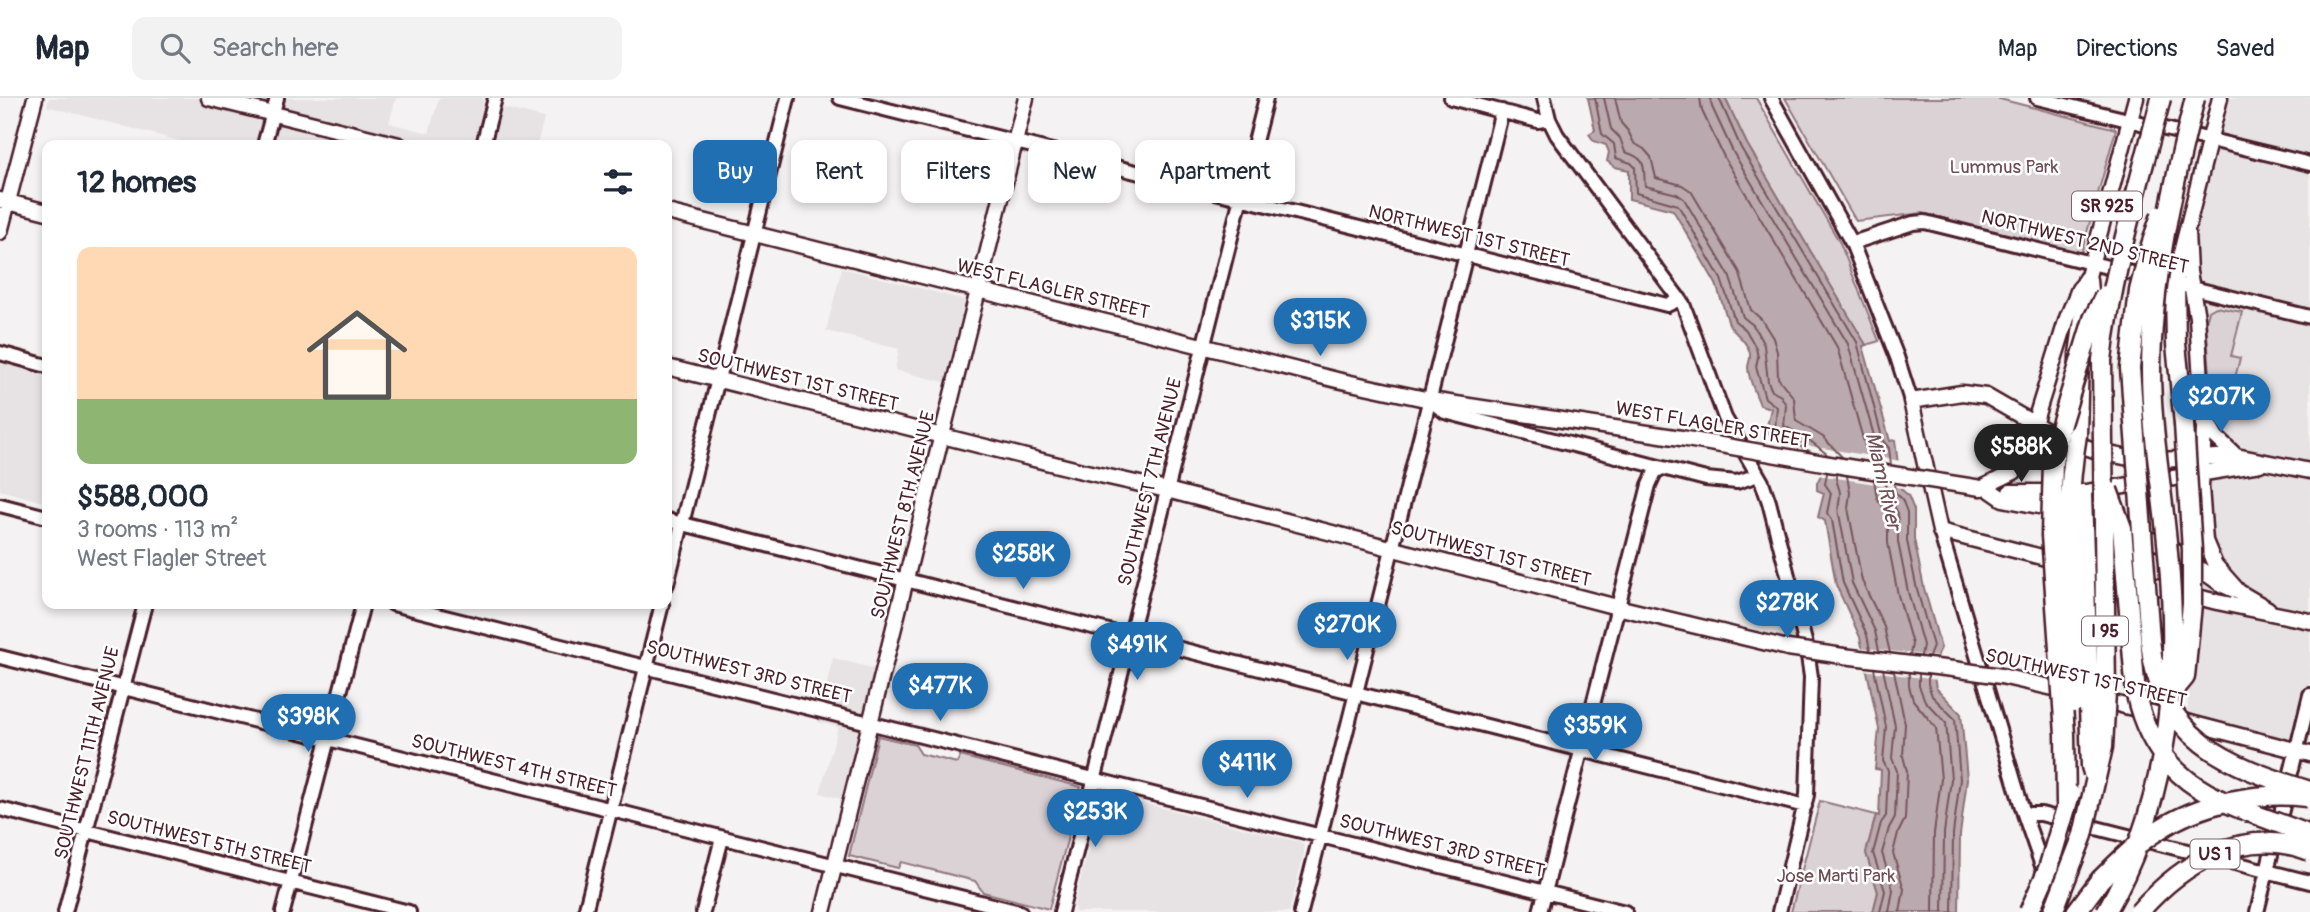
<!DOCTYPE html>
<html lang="en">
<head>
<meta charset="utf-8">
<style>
  body { margin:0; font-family:Pangolin,sans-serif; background:#f2f2f3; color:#1f2937; height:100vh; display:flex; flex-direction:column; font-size:26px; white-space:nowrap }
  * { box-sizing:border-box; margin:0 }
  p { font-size:23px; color:#747a83 }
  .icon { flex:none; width:38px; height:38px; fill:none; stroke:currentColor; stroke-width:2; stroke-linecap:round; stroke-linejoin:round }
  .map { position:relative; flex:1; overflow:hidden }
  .sheet { position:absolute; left:42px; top:42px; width:630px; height:469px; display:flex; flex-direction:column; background:#fff; border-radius:14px; box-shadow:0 4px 10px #0003 }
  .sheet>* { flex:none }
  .top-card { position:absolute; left:693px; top:42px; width:665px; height:63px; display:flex; gap:14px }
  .price { position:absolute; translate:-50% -60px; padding:0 16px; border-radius:24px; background:#1f6fb2; color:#fff; font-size:23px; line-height:46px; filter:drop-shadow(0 2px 4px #0008) }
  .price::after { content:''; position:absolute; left:50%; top:42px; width:21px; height:16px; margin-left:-10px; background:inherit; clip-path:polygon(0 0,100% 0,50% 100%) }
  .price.current { background:#222; color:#fff }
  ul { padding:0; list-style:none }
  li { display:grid; align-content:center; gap:14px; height:371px; padding:0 35px }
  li+li { border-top:2px solid #e0e1e3 }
  li span { display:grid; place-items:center; height:217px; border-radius:14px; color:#555 }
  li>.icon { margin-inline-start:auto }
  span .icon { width:126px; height:126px; fill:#fffc; stroke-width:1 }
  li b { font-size:30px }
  h2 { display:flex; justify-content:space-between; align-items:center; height:84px; padding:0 35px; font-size:30px }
  .chip { padding:0 24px; border-radius:14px; background:#fff; box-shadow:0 4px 10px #0003; font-size:24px; line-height:63px }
  .chip.current { background:#1f6fb2; color:#fff }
  header { display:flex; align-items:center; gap:42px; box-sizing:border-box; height:98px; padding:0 35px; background:#fff; border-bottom:2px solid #e0e1e3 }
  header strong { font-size:33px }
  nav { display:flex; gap:38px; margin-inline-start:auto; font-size:24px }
  .search { width:490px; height:63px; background:#f2f2f3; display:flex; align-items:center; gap:18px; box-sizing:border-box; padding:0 24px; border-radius:14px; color:#747a83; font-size:26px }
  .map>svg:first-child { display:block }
  .built { fill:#e7e2e3 }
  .green { fill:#dbd2d5; stroke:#927880; stroke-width:2 }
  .water { fill:#baa9ae; stroke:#8d727a; stroke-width:2 }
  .pier { fill:#f4f2f2 }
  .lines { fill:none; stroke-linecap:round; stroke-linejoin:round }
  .shore { stroke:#77565f; stroke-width:2 }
  .minor-casing { stroke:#4a1f2b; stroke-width:18 }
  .major-casing { stroke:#4a1f2b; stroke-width:19 }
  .highway-casing { stroke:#4a1f2b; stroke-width:23 }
  .minor { stroke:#fff; stroke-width:12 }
  .major { stroke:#fff; stroke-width:14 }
  .highway { stroke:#fff; stroke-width:18 }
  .major-bridge-casing { stroke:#4a1f2b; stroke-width:19; stroke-linecap:butt }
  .highway-bridge-casing { stroke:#4a1f2b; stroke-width:23; stroke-linecap:butt }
  .major-bridge { stroke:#fff; stroke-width:14 }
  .highway-bridge { stroke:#fff; stroke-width:18 }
  .labels { text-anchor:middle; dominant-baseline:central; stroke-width:5; stroke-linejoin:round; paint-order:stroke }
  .shield { fill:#fff; stroke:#80626b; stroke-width:2 }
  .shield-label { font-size:18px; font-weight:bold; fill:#4a1f2b }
  .park-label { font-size:19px; fill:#6e4c56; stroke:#fff }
  .street-label { font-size:19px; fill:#4a1f2b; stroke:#fff }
  .water-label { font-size:21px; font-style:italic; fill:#714f59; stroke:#fff }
</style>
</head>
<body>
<header>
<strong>Map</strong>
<div class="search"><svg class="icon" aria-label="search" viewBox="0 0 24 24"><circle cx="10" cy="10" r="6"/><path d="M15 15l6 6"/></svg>Search here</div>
<nav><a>Map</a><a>Directions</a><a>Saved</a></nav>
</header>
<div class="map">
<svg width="2310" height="814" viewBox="0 0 2310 814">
  <rect width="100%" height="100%" fill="#f4f2f2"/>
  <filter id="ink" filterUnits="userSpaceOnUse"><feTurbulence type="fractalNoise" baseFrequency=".0143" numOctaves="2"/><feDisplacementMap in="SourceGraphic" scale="14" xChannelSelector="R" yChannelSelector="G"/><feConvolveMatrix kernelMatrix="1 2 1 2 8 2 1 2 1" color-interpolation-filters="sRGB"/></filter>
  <g filter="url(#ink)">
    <path class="built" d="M 49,0 L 396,0 L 389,25 L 429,35 L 439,0 L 483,0 L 483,5 L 544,20 L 537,47 L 195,47 L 47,8 Z
      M 2226,0 L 2310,0 L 2310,651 L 2187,620 L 2199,448 L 2194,326 L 2184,209 L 2193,127 Z
      M 842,170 L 965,202 L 945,284 L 895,272 L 899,251 L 826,233 Z
      M 0,265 L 47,277 L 47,405 L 0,392 Z
      M 833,560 L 875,571 L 842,701 L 820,695 L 838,629 L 818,624 Z
      M 1109,697 L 1300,744 L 1304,749 L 1304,755 L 1289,814 L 1075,814 L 1074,807 L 1100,704 Z"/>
    <path class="green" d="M 1725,0 L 1756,0 L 1840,145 L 1879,243 L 1866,247 L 1747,46 Z
      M 1785,0 L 1996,0 L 2116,31 L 2081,156 L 1923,115 L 1856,123 Z
      M 2216,209 L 2242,214 L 2231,258 L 2240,260 L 2222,332 L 2216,326 L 2213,315 L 2206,223 L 2209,213 Z
      M 878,638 L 915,647 L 921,656 L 957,665 L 960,658 L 1081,689 L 1049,811 L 983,794 L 975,783 L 901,764 L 898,770 L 849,758 Z
      M 1820,703 L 1876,717 L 1866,755 L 1878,794 L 1873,814 L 1791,814 Z"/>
    <path class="water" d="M 1588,0 L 1725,0 L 1747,46 L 1866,247 L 1863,248 L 1890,343 L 1895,342 L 1901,391 L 1908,397 L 1914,412 L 1914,441 L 1924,490 L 1941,550 C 1934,562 1933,577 1936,590 L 1961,616 L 1967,681 L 1960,737 L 1959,814 L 1873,814 L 1878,794 L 1866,755 L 1876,717 L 1879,718 L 1881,672 L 1875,671 L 1879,631 L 1860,539 L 1836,487 L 1825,423 L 1818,419 L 1824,395 L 1817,392 L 1817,385 L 1821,377 L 1818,371 L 1773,343 L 1772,338 L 1766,333 L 1771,310 L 1760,307 C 1756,296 1748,281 1748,269 C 1749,262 1752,259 1749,252 C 1744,239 1734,236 1729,226 L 1716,186 L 1673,112 L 1629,101 L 1629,72 L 1615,69 L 1607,63 L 1609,54 L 1606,47 L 1594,43 L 1589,36 L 1595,32 Z"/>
    <path class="pier" d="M 1769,341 L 1901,363 L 1905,389 L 1908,391 L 1817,377 L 1812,368 L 1790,353 L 1771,346 Z
      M 1859,549 L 1940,559 L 1938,582 L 1863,572 Z"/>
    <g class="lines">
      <path class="shore" d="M 1595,0 L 1602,36 L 1614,46 L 1616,60 L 1631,65 L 1635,69 L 1636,95 L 1678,107 L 1721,181 L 1735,223 L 1746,232 L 1756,250 L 1758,259 L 1756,269 L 1765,300 L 1777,309 L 1775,331 L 1780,338 L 1811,354
        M 1604,0 L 1611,31 L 1620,40 L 1625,54 C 1648,61 1643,68 1645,88 L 1677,96 L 1684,101 L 1729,177 L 1743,219 L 1753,227 L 1764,247 L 1768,284 L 1772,293 L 1781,298 L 1786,307 L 1784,328 L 1808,341 L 1828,357
        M 1615,0 L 1621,25 L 1628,33 L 1634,45 L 1644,51 L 1651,59 L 1656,80 L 1682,87 L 1691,93 L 1739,173 L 1751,212 L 1761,221 L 1773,240 L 1777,254 L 1778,280 L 1794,300 L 1796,323 L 1823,339 L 1842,359
        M 1700,0 L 1702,13 L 1724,59 L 1837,249 L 1865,348 L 1871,364
        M 1710,0 L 1712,9 L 1733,54 L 1848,246 L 1882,366
        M 1719,0 L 1741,50 L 1857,244 L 1883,343 L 1889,350 L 1891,367
        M 1827,375 L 1825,386 L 1831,395 L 1827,415 L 1832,422 L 1843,485 L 1867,537 L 1870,552
        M 1836,376 C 1835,384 1839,387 1840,395 C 1840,406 1836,410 1840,421 L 1852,485 L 1875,533 L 1879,553
        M 1847,378 L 1850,395 L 1848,410 L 1862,483 L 1884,529 L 1890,555
        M 1874,382 L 1877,400 L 1888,417 L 1888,445 L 1898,497 L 1912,546 L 1910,557
        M 1885,384 L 1887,396 L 1898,415 L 1898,444 L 1908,494 L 1923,547 L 1921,558
        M 1894,385 L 1895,394 L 1902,401 L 1907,414 L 1907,443 L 1917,492 L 1933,548 L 1929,559
        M 1874,570 L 1886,629 L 1883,663 L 1888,673 L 1886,718 L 1881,725 L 1873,755 L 1885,793 L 1880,814
        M 1883,571 L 1895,628 L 1892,660 L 1897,673 L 1895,719 L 1889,730 L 1882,755 L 1893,792 L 1889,814
        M 1894,573 L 1905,626 L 1903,658 L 1907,673 L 1905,721 L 1898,735 L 1893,755 L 1904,791 L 1900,814
        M 1909,575 L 1909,588 L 1913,602 L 1936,630 L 1941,681 L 1934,735 L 1933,814
        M 1919,576 L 1919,588 L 1925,603 L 1946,625 L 1951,681 L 1944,735 L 1943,814
        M 1928,577 L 1928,586 L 1932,598 L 1955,621 L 1960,681 L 1953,736 L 1952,814"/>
      <g class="minor-casing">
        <path id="minor" d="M 840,0 L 1667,207 L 1680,201
          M 1451,0 L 1538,23 L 1549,21
          M 1544,0 L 1549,21 L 1557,37 L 1683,206 L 1725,320 L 1762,384 L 1769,404 L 1807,551 L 1811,579 L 1807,697 L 1779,814
          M 1771,0 L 1852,145 L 1897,259 L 1911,303
          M 2037,0 L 2310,66
          M 264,47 L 277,0
          M 483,47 L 495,0
          M 1852,145 L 1913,125 L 1925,124 L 2310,219
          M 0,255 L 47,268
          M 1430,302 L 1445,314 L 1706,381 L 1737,384 L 1758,377
          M 0,407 L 47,419
          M 667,422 L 1805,708
          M 1940,433 L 2024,716 L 2057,811
          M 667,486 L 788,0
          M 393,506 L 1625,814
          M 0,559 L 1020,814
          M 0,711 L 409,814
          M 2024,716 L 2041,716 L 2310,784
          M 65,814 L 145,506
          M 283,814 L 363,506
          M 585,814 L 662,506
          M 703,814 L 722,740
          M 1061,814 L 1266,0
          M 1301,814 L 1502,13
          M 1540,814 L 1649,387 L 1655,374 L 1662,370
          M 2257,814 L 2310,597"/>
      </g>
      <g class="major-casing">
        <path id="major" d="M 209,0 L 399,47
          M 0,102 L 47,114
          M 667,114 L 1337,282 L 1430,302 L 1681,340
          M 0,134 L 35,0
          M 2187,134 L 2189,174 L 2197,219 L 2204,331 L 2201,389 L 2205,443 L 2215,467 L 2239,494
          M 2175,186 L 2177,171 L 2220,0
          M 667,269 L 1082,373 L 1167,392 L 1617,509 L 1788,550
          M 2204,318 L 2216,339 L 2236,358
          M 1829,366 L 1892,376
          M 1981,390 L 2014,374 L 2025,355 L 2067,220 L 2079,191 L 2087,182 L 2136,0
          M 1990,392 L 2003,401 L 2065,413 L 2112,426
          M 2010,394 L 2087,394 L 2260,366
          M 2135,434 L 2173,452 L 2221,486 L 2239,494 L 2268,511
          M 2061,464 L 1940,433 L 1911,303 L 1962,295 L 1986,298 L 2059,340 L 2100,354 L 2124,359 L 2159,362 L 2236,358 L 2310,373
          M 2098,473 L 2217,504 L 2310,523
          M 1843,558 L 1953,571
          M 2001,578 L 2071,594
          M 2098,601 L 2310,656
          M 823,814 L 1026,0"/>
      </g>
      <g class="highway-casing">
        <path id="highway" d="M 2175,186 L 2176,246 L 2184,326
          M 2077,337 L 2079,256 L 2088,193 L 2087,182
          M 2076,814 L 2100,782"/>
      </g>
      <use href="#minor" class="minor"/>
      <use href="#major" class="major"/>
      <use href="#highway" class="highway"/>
      <g class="major-bridge-casing">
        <path id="major-bridge" d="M 1681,340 L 1829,366
          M 1892,376 L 1981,390
          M 1788,550 L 1843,558
          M 1953,571 L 2001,578"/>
      </g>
      <g class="highway-bridge-casing">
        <path id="highway-bridge" d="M 2161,117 L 2149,153 L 2139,193 L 2130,270 L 2150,542 C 2159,641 2226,667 2310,693
          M 2108,392 L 2122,430 L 2136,597 C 2158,694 2229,705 2310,737
          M 2082,396 L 2091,668 L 2093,675
          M 2171,596 L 2185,579 L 2192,506 L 2192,452 L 2184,326
          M 2074,605 C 2071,517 2062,424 2077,337
          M 2066,706 L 2065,636 L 2051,437 L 2053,364 L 2061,326 L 2093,221 L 2105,197
          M 2100,782 C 2118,764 2136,746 2157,733 C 2199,705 2257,693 2307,699
          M 2029,814 L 2048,771 L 2070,696
          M 2053,814 L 2083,737 L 2103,649 L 2106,594 L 2102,262 C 2112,173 2139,87 2161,0
          M 2106,814 C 2169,705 2180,578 2168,455 C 2163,394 2151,333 2151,271 C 2152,181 2173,87 2195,0
          M 2139,814 C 2182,765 2243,727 2310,753"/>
      </g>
      <use href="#major-bridge" class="major-bridge"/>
      <use href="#highway-bridge" class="highway-bridge"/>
    </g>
  </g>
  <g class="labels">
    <g class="shield">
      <rect x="2072" y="93.5" width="70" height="29" rx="5"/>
      <rect x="2082" y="518.5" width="46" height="29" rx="5"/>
      <rect x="2190.5" y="741.5" width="49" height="29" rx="5"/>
    </g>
    <g class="shield-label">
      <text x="2107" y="108">SR 925</text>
      <text x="2105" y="533">I 95</text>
      <text x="2215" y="756">US 1</text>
    </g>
    <g class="park-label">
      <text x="2004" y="69">Lummus Park</text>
      <text x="1836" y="778">Jose Marti Park</text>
    </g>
    <g class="street-label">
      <text transform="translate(1469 138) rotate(14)">NORTHWEST 1ST STREET</text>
      <text transform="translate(2085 144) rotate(14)">NORTHWEST 2ND STREET</text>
      <text transform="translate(1053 191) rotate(14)">WEST FLAGLER STREET</text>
      <text transform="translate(798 282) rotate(14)">SOUTHWEST 1ST STREET</text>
      <text transform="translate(1713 327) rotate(10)">WEST FLAGLER STREET</text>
      <text transform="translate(1150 384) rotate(-76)">SOUTHWEST 7TH AVENUE</text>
      <text transform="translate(903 417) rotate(-76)">SOUTHWEST 8TH AVENUE</text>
      <text transform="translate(1491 456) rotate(15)">SOUTHWEST 1ST STREET</text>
      <text transform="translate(749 574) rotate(14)">SOUTHWEST 3RD STREET</text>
      <text transform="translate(2086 580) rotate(13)">SOUTHWEST 1ST STREET</text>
      <text transform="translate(87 655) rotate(-76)">SOUTHWEST 11TH AVENUE</text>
      <text transform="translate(514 668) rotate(14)">SOUTHWEST 4TH STREET</text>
      <text transform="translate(209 744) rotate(14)">SOUTHWEST 5TH STREET</text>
      <text transform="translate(1442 748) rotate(14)">SOUTHWEST 3RD STREET</text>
    </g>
    <g class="water-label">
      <text transform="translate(1883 383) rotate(77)">Miami River</text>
    </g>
  </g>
</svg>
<b class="price" style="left:1320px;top:260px">$315K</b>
<b class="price" style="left:2221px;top:336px">$207K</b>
<b class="price current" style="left:2021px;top:386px">$588K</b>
<b class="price" style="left:1023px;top:493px">$258K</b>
<b class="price" style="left:1787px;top:542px">$278K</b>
<b class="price" style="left:1347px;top:564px">$270K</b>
<b class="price" style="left:1137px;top:584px">$491K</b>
<b class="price" style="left:940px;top:625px">$477K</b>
<b class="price" style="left:308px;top:656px">$398K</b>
<b class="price" style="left:1595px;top:665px">$359K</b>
<b class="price" style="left:1247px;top:702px">$411K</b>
<b class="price" style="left:1095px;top:751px">$253K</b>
<div class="top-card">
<a class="chip current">Buy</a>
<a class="chip">Rent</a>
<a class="chip">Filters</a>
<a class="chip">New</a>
<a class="chip">Apartment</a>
</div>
<section class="sheet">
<h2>12 homes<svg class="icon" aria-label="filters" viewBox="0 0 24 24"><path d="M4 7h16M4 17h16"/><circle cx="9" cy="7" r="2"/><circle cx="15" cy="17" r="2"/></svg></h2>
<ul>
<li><span style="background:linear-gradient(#ffd9b3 70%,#8fb573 0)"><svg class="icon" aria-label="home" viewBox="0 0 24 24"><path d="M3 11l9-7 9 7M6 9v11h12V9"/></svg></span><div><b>$588,000</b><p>3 rooms · 113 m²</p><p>West Flagler Street</p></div></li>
</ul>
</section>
</div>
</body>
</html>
